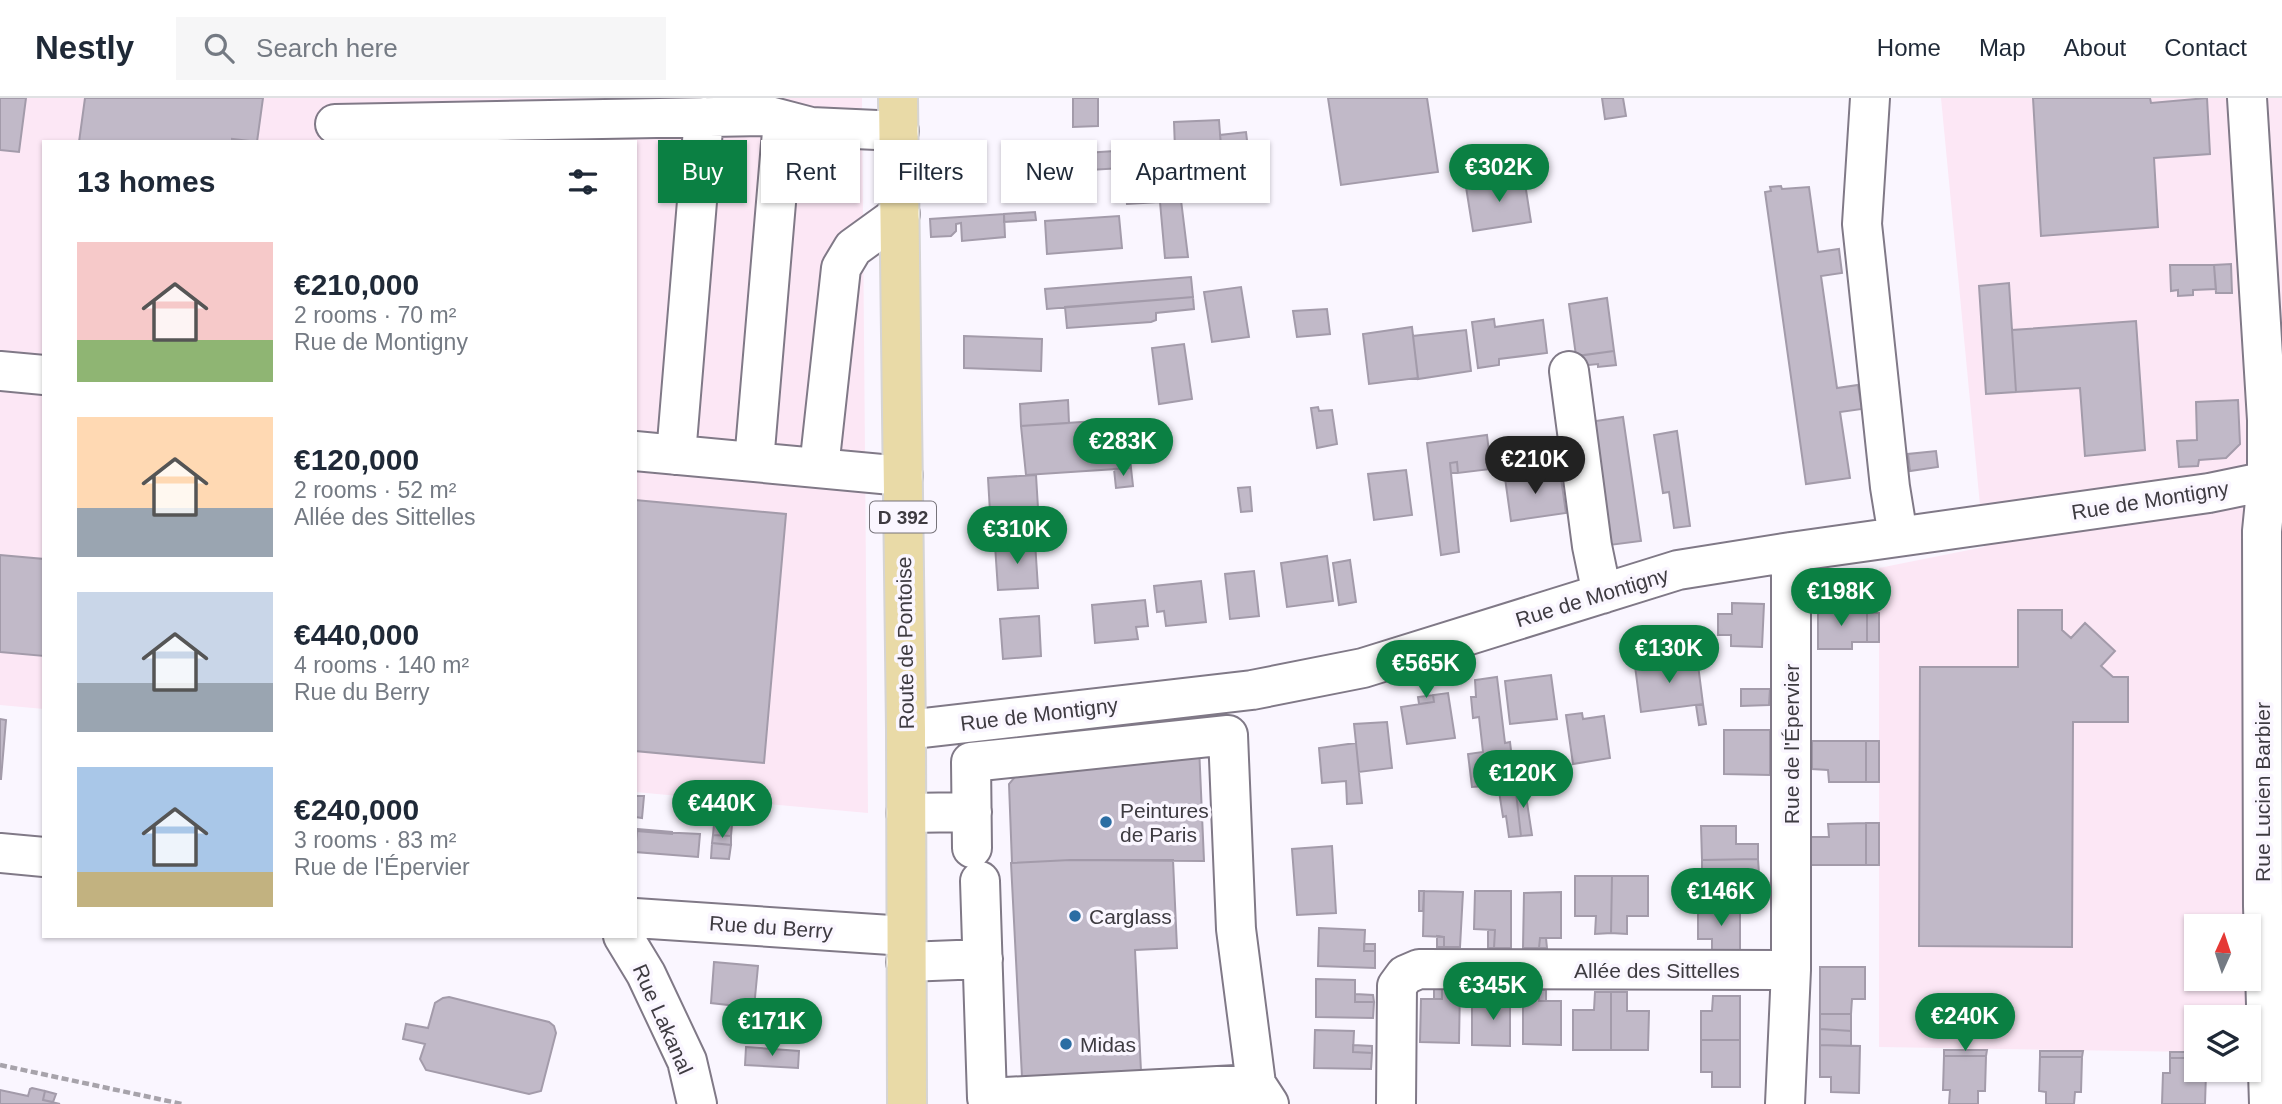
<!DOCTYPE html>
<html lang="en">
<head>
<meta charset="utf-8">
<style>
  body { margin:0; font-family:Arial,sans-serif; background:#f6f6f7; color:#1f2937; height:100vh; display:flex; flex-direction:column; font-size:26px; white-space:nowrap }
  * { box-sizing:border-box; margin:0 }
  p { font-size:23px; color:#747a83 }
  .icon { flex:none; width:38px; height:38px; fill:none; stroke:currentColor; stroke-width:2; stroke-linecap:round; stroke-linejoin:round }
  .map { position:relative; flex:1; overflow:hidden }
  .details { position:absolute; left:42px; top:42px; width:595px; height:798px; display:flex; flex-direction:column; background:#fff; border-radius:0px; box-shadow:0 2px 5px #0004 }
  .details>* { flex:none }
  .banner { position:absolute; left:658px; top:42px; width:665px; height:63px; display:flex; gap:14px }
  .needle { width:46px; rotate:3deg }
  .fabs { position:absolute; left:2184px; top:816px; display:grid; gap:14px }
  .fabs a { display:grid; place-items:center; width:77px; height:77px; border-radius:0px; background:#fff; box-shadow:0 2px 5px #0004; font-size:35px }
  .price { position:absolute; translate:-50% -60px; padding:0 16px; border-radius:24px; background:#0b8043; color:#fff; font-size:23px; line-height:46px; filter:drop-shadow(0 2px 4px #0008) }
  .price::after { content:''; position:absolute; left:50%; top:42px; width:21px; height:16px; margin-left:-10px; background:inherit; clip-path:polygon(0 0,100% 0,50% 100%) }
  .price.active { background:#222; color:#fff }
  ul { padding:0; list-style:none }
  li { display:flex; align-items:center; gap:21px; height:175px; padding:0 35px }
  li span { display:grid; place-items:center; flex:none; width:196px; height:140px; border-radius:0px; color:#555 }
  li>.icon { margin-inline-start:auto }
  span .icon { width:84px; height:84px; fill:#fffc; stroke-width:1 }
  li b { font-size:30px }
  h2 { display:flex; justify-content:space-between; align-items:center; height:84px; padding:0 35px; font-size:30px }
  .chip { padding:0 24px; border-radius:0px; background:#fff; box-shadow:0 2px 5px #0004; font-size:24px; line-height:63px }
  .chip.active { background:#0b8043; color:#fff }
  header { display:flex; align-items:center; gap:42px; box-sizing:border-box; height:98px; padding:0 35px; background:#fff; border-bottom:2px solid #e0e1e3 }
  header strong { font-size:33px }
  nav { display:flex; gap:38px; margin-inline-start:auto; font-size:24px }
  .search { width:490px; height:63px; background:#f6f6f7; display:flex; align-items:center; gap:18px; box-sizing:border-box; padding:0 24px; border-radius:0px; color:#747a83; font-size:26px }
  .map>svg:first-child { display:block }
  .industrial { fill:#fce7f5; fill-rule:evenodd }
  .building { fill:#c1b9c8; stroke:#a39baa; stroke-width:2 }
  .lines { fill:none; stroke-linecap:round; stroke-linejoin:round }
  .minor-casing { stroke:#807987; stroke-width:42 }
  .major-casing { stroke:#d5d4d5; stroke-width:42 }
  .path { stroke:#a7a3ab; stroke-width:4.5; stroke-dasharray:7 3.5; stroke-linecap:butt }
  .minor { stroke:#fff; stroke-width:38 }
  .major { stroke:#e9daa7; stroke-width:38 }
  .poi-dot { fill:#2b6da3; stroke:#faf6ff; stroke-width:2.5 }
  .labels { text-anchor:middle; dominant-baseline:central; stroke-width:7; stroke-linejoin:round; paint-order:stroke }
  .shield { fill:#faf6ff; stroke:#76737a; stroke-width:2 }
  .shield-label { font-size:19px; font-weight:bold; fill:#3e3b41 }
  .street-label { font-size:21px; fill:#3e3b41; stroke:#faf6ff }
  .poi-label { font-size:21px; fill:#3e3b41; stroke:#faf6ff; text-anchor:start }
</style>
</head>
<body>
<header>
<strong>Nestly</strong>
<div class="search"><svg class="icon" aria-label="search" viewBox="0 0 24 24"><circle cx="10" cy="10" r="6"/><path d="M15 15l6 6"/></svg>Search here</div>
<nav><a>Home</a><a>Map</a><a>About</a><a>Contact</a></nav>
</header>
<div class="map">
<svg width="2282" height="1006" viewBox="0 0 2282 1006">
  <rect width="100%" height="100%" fill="#faf6ff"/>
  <path class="industrial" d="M 0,0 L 862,0 L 868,715 L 635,694 L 635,44 L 44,44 L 44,611 L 0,607 Z
    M 1941,0 L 2282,0 L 2282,956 L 2249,919 L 2196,919 L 2196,954 L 1879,949 L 1879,470 L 1984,449 ZM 2196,828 L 2249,828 L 2249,880 L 2196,880 Z"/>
  <path class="building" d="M 0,0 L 26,0 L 19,54 L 0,52 Z
    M 85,0 L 263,0 L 257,44 L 232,41 L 232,44 L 79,44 Z
    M 1073,0 L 1098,0 L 1098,28 L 1073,29 Z
    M 1328,0 L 1427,0 L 1438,74 L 1341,87 Z
    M 1602,0 L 1623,0 L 1626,18 L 1605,21 Z
    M 2033,0 L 2150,0 L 2151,5 L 2207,0 L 2210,56 L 2154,60 L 2158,129 L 2041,138 Z
    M 1219,22 L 1221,49 L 1175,51 L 1174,24 Z
    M 1246,34 L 1249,59 L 1223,63 L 1220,37 Z
    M 1175,49 L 1175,51 L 1221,49 L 1228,98 L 1181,102 L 1188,159 L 1165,160 L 1160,104 L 1127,106 L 1122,70 L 1073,73 L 1074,94 L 1036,97 L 1033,63 L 1070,60 L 1070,56 Z
    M 1524,79 L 1531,124 L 1473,133 L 1466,89 Z
    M 1781,88 L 1782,91 L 1809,89 L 1818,154 L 1839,151 L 1842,175 L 1821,178 L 1837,290 L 1858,287 L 1862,311 L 1840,314 L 1850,380 L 1806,386 L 1765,94 L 1771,93 L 1770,89 Z
    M 1035,114 L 1036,122 L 1004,124 L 1004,116 Z
    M 1004,116 L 1005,139 L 962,143 L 961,125 L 956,126 L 956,133 L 951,138 L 931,139 L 930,121 Z
    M 1119,118 L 1122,150 L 1047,156 L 1045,123 Z
    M 2231,166 L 2232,195 L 2216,195 L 2214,167 Z
    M 2170,167 L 2214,167 L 2216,191 L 2193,192 L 2193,197 L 2178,198 L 2178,192 L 2171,193 Z
    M 1191,179 L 1193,199 L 1047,211 L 1045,191 Z
    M 2009,185 L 2016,294 L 1986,296 L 1979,188 Z
    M 1241,189 L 1249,239 L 1212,244 L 1204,194 Z
    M 1193,199 L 1194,211 L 1156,215 L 1156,222 L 1151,224 L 1067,230 L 1065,209 Z
    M 1607,200 L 1614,253 L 1576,258 L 1569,206 Z
    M 1327,211 L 1330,236 L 1297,239 L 1293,213 Z
    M 1494,221 L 1495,229 L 1543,222 L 1547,255 L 1499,261 L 1499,267 L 1478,270 L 1472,224 Z
    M 2136,223 L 2145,352 L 2085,358 L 2080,290 L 2016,294 L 2012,232 Z
    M 1412,229 L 1418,280 L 1369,286 L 1363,236 Z
    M 1466,232 L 1471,273 L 1418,281 L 1413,238 Z
    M 964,238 L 1042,241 L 1041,273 L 964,270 Z
    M 1184,246 L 1192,301 L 1159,306 L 1152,250 Z
    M 1614,253 L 1616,267 L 1598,269 L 1598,266 L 1579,268 L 1578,258 Z
    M 1068,302 L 1069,325 L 1021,328 L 1020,306 Z
    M 2238,302 L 2240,346 L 2226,360 L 2199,362 L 2198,368 L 2179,369 L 2177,343 L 2197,342 L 2196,304 Z
    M 1318,309 L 1319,313 L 1332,312 L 1337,346 L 1317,350 L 1311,310 Z
    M 1623,319 L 1641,443 L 1602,448 L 1589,324 Z
    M 1127,321 L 1131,370 L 1026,377 L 1021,328 Z
    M 1677,333 L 1690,428 L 1674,430 L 1669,394 L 1663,395 L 1654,337 Z
    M 1487,337 L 1491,371 L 1458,375 L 1457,364 L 1450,365 L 1459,454 L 1441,457 L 1427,345 Z
    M 1936,353 L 1938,369 L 1910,373 L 1908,356 Z
    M 1457,364 L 1458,375 L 1451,375 L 1450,365 Z
    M 1131,370 L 1133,388 L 1116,390 L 1114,371 Z
    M 1406,372 L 1412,417 L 1374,422 L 1368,376 Z
    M 1560,373 L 1566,415 L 1511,423 L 1505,380 Z
    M 1036,377 L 1038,410 L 990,414 L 988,380 Z
    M 1250,389 L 1252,413 L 1241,414 L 1238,390 Z
    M 635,402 L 786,416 L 764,665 L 635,653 Z
    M 1035,444 L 1038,490 L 998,492 L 995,447 Z
    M 0,457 L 44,461 L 44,558 L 0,554 Z
    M 1327,458 L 1333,503 L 1287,509 L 1281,465 Z
    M 1350,462 L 1356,504 L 1339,507 L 1333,465 Z
    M 1254,473 L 1259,518 L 1230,521 L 1225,476 Z
    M 1201,483 L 1206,524 L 1166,528 L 1164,513 L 1157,514 L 1154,488 Z
    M 1145,502 L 1148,528 L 1136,529 L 1138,541 L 1095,545 L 1092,507 Z
    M 1732,505 L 1764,506 L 1762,549 L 1731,548 L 1731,537 L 1718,537 L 1718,516 L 1732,516 Z
    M 1818,509 L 1852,509 L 1852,515 L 1867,515 L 1867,544 L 1852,544 L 1852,551 L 1818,551 Z
    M 2018,512 L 2062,512 L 2062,532 L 2071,540 L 2085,525 L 2115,553 L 2101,568 L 2113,579 L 2128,579 L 2128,624 L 2073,624 L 2072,849 L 1919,848 L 1920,569 L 2018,569 Z
    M 1867,515 L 1879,515 L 1879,544 L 1867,544 Z
    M 1039,518 L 1041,558 L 1003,561 L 1000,521 Z
    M 1697,559 L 1703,606 L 1641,614 L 1635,568 Z
    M 1551,577 L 1557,621 L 1510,626 L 1505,583 Z
    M 1497,579 L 1505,645 L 1510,644 L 1515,686 L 1472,689 L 1468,656 L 1483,654 L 1479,619 L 1473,620 L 1471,599 L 1476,599 L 1475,582 Z
    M 1741,591 L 1770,591 L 1769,607 L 1741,608 Z
    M 1448,595 L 1455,640 L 1407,646 L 1401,609 L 1434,604 L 1433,597 Z
    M 1433,597 L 1434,604 L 1419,606 L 1418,599 Z
    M 1703,606 L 1706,626 L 1699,627 L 1696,607 Z
    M 1582,615 L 1583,621 L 1604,618 L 1610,660 L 1573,666 L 1566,617 Z
    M 0,621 L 6,622 L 1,681 L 0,681 Z
    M 1387,624 L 1392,670 L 1359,674 L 1354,626 Z
    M 1724,632 L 1770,632 L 1770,677 L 1724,676 Z
    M 1812,643 L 1866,643 L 1866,684 L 1829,684 L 1828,672 L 1812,671 Z
    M 1866,643 L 1879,643 L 1879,684 L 1866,684 Z
    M 1356,645 L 1362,705 L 1347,706 L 1346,683 L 1322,685 L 1319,650 Z
    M 1199,648 L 1204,763 L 1070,762 L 1012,765 L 1009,686 L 1023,669 Z
    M 1524,685 L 1532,737 L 1521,738 L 1515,686 Z
    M 1515,686 L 1521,738 L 1509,739 L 1506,718 L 1503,719 L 1498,687 Z
    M 635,698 L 644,698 L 642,720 L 635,719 Z
    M 716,704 L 734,705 L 731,738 L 713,737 Z
    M 1866,725 L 1879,725 L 1879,767 L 1866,767 Z
    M 1866,725 L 1866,767 L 1811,767 L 1811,739 L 1829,739 L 1828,726 Z
    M 1701,728 L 1736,728 L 1736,746 L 1758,746 L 1758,761 L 1702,762 Z
    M 637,731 L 672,734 L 672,736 L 637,733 Z
    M 637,733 L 700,736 L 698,759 L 635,754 Z
    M 713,737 L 731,738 L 731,747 L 712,745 Z
    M 712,745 L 731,747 L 729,761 L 711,760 Z
    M 1332,748 L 1336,815 L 1297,817 L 1292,751 Z
    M 1758,761 L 1759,776 L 1737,777 L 1737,795 L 1702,795 L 1702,762 Z
    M 1070,762 L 1173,762 L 1177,850 L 1135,852 L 1141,973 L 1022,979 L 1011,765 Z
    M 1575,778 L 1612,778 L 1611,835 L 1595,836 L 1596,818 L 1575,818 Z
    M 1612,778 L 1648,778 L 1648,818 L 1627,818 L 1627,836 L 1611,835 Z
    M 1419,793 L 1424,793 L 1423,813 L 1419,813 Z
    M 1424,793 L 1463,794 L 1460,849 L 1444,849 L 1444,839 L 1423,838 Z
    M 1475,793 L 1511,793 L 1511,850 L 1494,850 L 1495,832 L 1474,831 Z
    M 1561,794 L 1561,840 L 1540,840 L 1539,850 L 1523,850 L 1524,795 Z
    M 1740,807 L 1740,856 L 1712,856 L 1712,841 L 1698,841 L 1698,808 Z
    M 1319,830 L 1365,832 L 1364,853 L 1375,853 L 1375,870 L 1318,868 Z
    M 1488,832 L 1495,832 L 1494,850 L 1488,850 Z
    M 1437,838 L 1444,839 L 1444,849 L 1437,849 Z
    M 1540,840 L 1546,840 L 1547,850 L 1539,850 Z
    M 1364,846 L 1375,846 L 1375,853 L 1364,853 Z
    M 714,864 L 758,868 L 754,910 L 711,905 Z
    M 1820,869 L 1865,869 L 1865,901 L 1852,901 L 1851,916 L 1820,916 Z
    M 1316,881 L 1355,882 L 1355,904 L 1374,904 L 1373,920 L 1316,919 Z
    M 1434,890 L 1442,890 L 1442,901 L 1434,901 Z
    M 1442,890 L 1460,890 L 1459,945 L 1420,944 L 1421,901 L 1442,901 Z
    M 1487,891 L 1494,891 L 1494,909 L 1487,909 Z
    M 1494,891 L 1510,891 L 1510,948 L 1472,947 L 1472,908 L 1494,909 Z
    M 1523,892 L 1539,892 L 1539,903 L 1561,903 L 1561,947 L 1523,946 Z
    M 1539,892 L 1546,892 L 1546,903 L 1539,903 Z
    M 1595,894 L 1611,894 L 1611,952 L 1573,952 L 1573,912 L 1594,912 Z
    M 1611,894 L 1627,894 L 1627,913 L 1649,913 L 1648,952 L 1611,952 Z
    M 1355,896 L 1373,897 L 1374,904 L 1355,904 Z
    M 1713,898 L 1740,898 L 1740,942 L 1701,942 L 1701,913 L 1712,913 Z
    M 449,899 L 549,924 L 554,928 L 556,935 L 541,993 L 529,996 L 426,972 L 420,961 L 425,946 L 403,941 L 406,926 L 428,930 L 435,905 L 443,900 Z
    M 1820,916 L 1851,916 L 1851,933 L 1820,931 Z
    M 1820,931 L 1851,933 L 1851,948 L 1820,947 Z
    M 1315,932 L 1354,933 L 1353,954 L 1372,955 L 1371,971 L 1314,970 Z
    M 1701,942 L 1740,942 L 1740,989 L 1712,989 L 1712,974 L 1701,974 Z
    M 1353,947 L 1372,948 L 1372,955 L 1353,954 Z
    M 1820,947 L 1860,948 L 1859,995 L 1831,994 L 1831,979 L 1820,979 Z
    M 746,949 L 799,953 L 798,970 L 745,967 Z
    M 1944,952 L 1987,952 L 1986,958 L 1944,958 Z
    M 2040,953 L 2083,953 L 2082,959 L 2040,959 Z
    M 2170,954 L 2196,954 L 2196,960 L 2170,960 Z
    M 1944,958 L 1986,958 L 1985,993 L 1978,993 L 1978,1006 L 1949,1006 L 1950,992 L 1943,992 Z
    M 2040,959 L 2082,959 L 2081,994 L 2075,994 L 2074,1006 L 2046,1006 L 2046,994 L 2039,993 Z
    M 2170,960 L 2196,960 L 2196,971 L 2199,971 L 2199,976 L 2206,975 L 2205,1006 L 2162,1006 L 2163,975 L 2170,975 Z
    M 32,990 L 45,993 L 43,1002 L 60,1006 L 0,1006 L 0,992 L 28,998 L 30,991 Z
    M 45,993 L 56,996 L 53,1004 L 43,1002 Z"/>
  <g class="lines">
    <g class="minor-casing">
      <path id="minor" d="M 1870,0 L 1862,126 L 1890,389 L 1898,438
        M 2247,0 L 2267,322 L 2267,383 L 2262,433 L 2263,808 L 2269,1006
        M 335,26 L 769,18 L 811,29 L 899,33
        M 0,273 L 44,277
        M 1569,273 L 1592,448 L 1602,496
        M 635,353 L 903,378
        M 676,357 L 704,19
        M 754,364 L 783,22
        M 819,370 L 841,170 L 853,150 L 900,116
        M 906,632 L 1252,592 L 1363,570 L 1678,472 L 1791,454 L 2209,395 L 2267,383 L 2282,383
        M 906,715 L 972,714
        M 972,750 L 971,664 L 1228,637 L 1236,831 L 1256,986 L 1269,1006
        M 0,755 L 44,759
        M 980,783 L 987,1000 L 1256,986
        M 635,820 L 906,838
        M 623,838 L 646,876 L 687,963 L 697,1006
        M 906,864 L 983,861
        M 1396,1006 L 1397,888 L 1405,877 L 1419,871 L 1791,872
        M 1785,1006 L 1791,872 L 1791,454"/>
    </g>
    <g class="major-casing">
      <path id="major" d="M 898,0 L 906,632 L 907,1006"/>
    </g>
    <path class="path" d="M 0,967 L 182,1006"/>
    <use href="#minor" class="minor"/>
    <use href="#major" class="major"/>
  </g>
  <g class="poi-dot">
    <circle cx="1106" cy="724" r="7"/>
    <circle cx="1075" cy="818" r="7"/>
    <circle cx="1066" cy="946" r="7"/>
  </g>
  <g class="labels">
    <rect class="shield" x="870" y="403.5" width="66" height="31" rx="5"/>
    <g class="shield-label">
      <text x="903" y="419">D 392</text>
    </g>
    <g class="street-label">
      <text transform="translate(2150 402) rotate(-9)">Rue de Montigny</text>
      <text transform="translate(1592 499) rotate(-17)">Rue de Montigny</text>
      <text transform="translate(905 545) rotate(-91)">Route de Pontoise</text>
      <text transform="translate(1039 616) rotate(-7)">Rue de Montigny</text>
      <text transform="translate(1791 646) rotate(-90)">Rue de l'Épervier</text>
      <text transform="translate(2262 694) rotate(-90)">Rue Lucien Barbier</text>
      <text transform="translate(771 829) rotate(4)">Rue du Berry</text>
      <text x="1657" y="872">Allée des Sittelles</text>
      <text transform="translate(663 921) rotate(66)">Rue Lakanal</text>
    </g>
    <g class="poi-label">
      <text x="1120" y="712">Peintures<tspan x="1120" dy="24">de Paris</tspan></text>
      <text x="1089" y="818">Carglass</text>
      <text x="1080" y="946">Midas</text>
    </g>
  </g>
</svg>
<div class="fabs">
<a><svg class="needle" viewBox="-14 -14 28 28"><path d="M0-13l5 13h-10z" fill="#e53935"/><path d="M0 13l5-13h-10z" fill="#747a83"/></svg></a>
<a><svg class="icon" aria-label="layers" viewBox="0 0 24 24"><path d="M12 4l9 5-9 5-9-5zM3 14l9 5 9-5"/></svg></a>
</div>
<b class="price" style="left:1499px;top:106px">€302K</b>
<b class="price" style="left:1123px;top:380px">€283K</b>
<b class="price active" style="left:1535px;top:398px">€210K</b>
<b class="price" style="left:1017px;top:468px">€310K</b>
<b class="price" style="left:1841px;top:530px">€198K</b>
<b class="price" style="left:1669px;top:587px">€130K</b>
<b class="price" style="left:1426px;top:602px">€565K</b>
<b class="price" style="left:1523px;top:712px">€120K</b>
<b class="price" style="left:722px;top:742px">€440K</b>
<b class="price" style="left:1721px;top:830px">€146K</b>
<b class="price" style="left:1493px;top:924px">€345K</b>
<b class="price" style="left:1965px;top:955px">€240K</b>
<b class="price" style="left:772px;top:960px">€171K</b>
<div class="banner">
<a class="chip active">Buy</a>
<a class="chip">Rent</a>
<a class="chip">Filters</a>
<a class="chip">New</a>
<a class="chip">Apartment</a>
</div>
<section class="details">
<h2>13 homes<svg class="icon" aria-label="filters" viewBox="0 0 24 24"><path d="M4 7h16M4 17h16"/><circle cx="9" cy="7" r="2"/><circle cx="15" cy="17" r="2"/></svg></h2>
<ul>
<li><span style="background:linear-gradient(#f6c9c9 70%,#8fb573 0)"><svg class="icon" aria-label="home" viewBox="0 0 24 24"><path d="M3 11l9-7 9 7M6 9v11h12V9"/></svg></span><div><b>€210,000</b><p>2 rooms · 70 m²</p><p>Rue de Montigny</p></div></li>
<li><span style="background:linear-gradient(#ffd9b3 65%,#9aa5b1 0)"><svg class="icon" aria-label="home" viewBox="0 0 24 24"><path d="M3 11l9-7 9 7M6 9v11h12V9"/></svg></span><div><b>€120,000</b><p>2 rooms · 52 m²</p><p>Allée des Sittelles</p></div></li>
<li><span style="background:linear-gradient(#c9d6e8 65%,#9aa5b1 0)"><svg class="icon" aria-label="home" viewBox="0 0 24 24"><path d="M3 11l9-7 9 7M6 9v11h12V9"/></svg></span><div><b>€440,000</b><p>4 rooms · 140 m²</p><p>Rue du Berry</p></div></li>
<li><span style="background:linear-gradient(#a9c7e8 75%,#c2b280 0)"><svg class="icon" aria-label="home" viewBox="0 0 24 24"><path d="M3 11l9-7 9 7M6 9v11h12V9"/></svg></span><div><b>€240,000</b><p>3 rooms · 83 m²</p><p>Rue de l'Épervier</p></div></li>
</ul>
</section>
</div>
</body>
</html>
